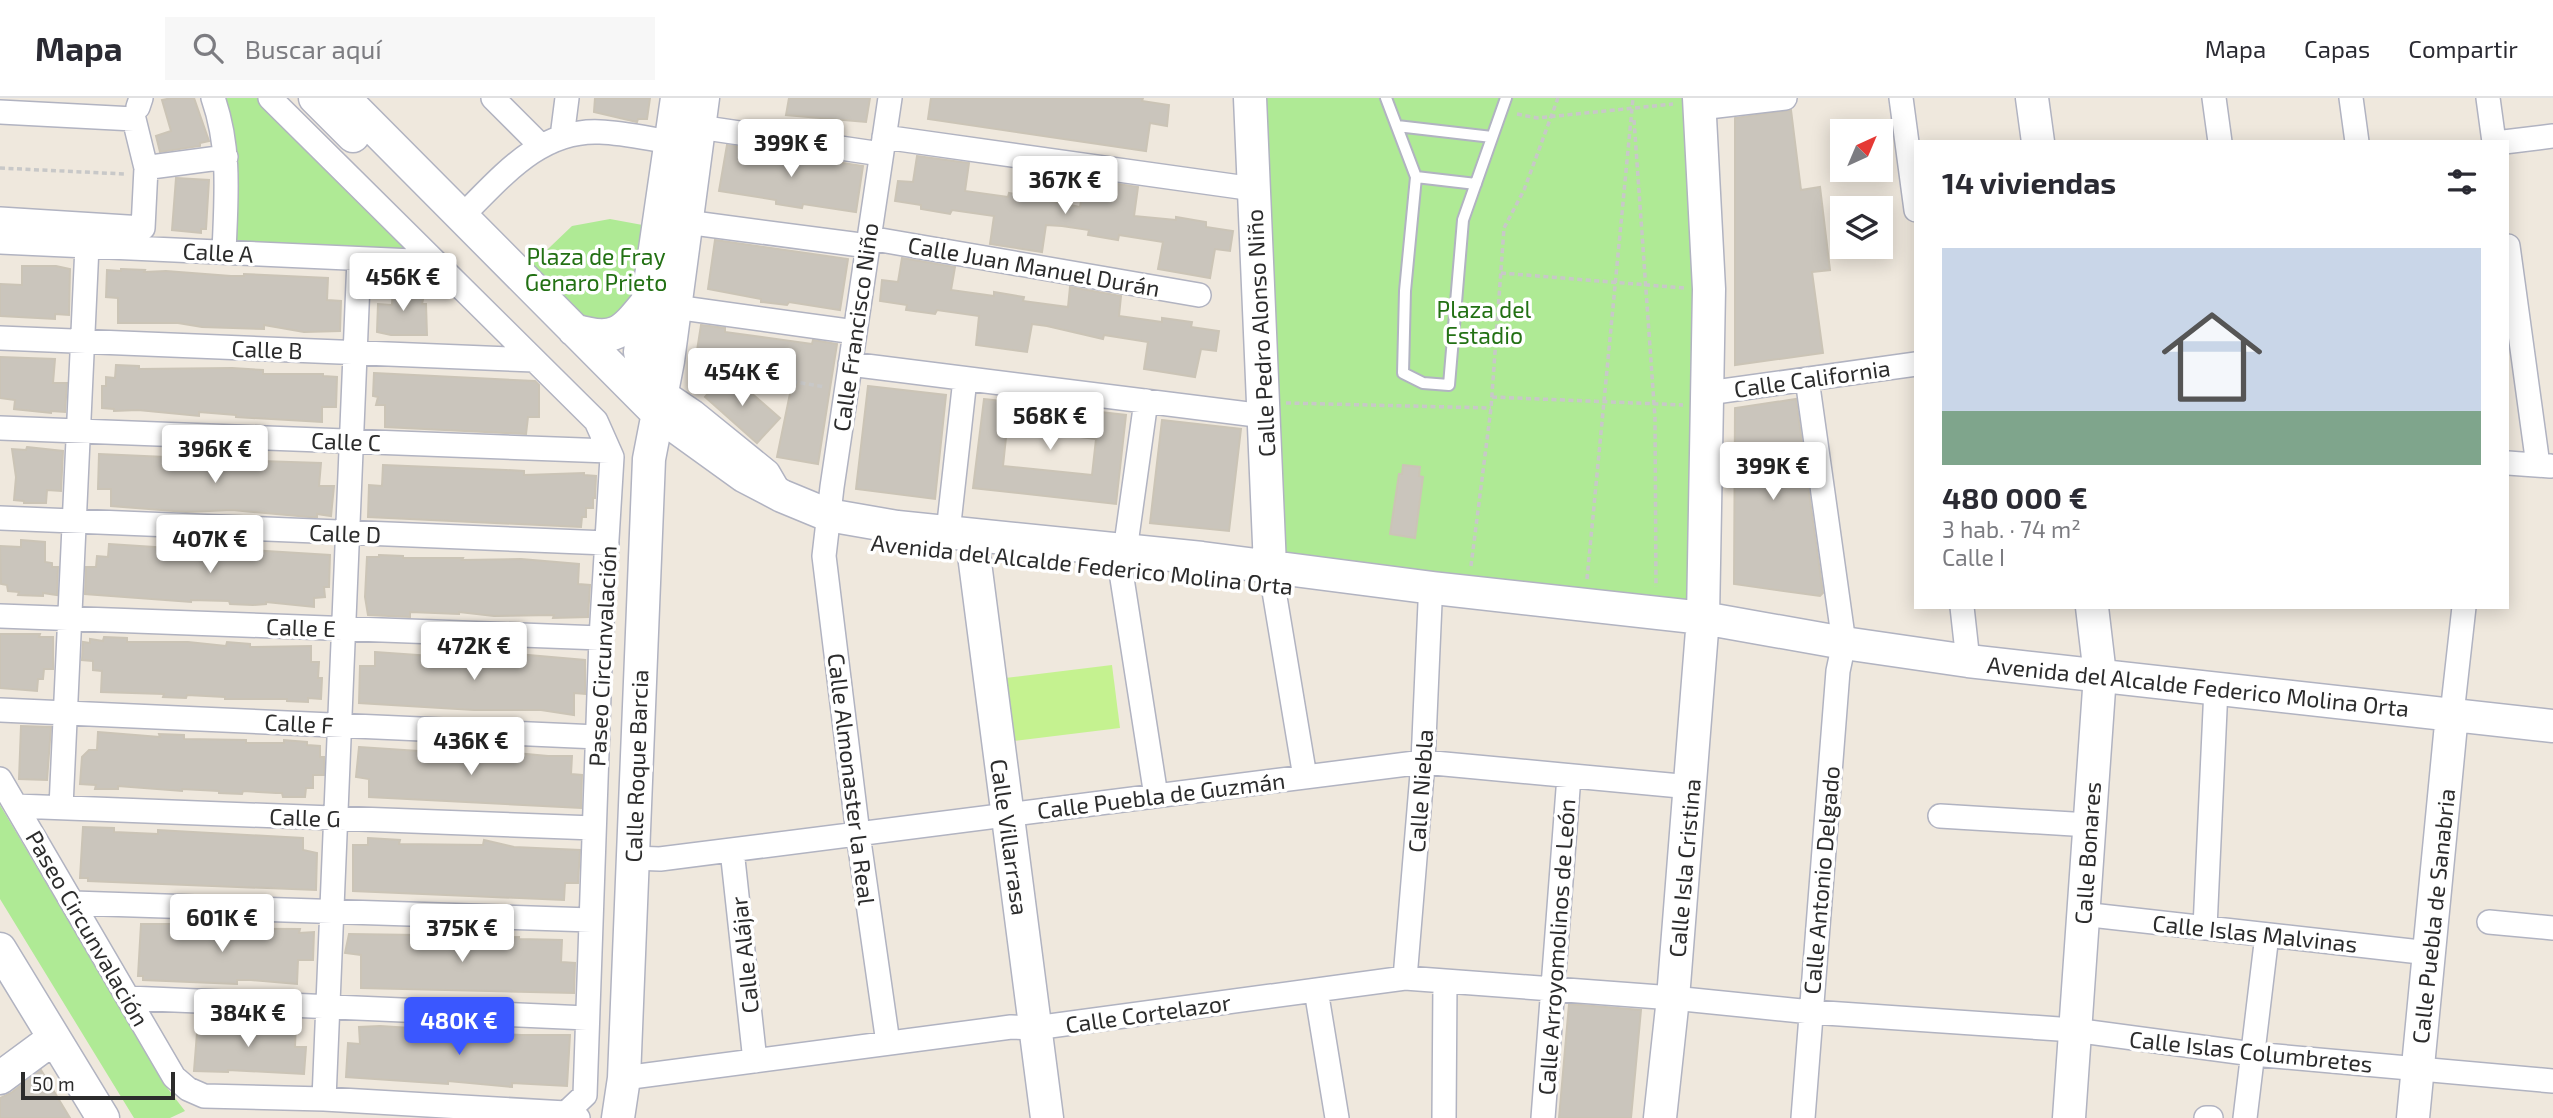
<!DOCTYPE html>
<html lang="es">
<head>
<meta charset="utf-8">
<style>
  body { margin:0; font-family:"Exo 2",sans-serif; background:#f7f7f7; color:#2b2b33; height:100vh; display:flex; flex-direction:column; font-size:26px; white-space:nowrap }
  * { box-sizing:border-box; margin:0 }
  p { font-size:23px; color:#7c7c81 }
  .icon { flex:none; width:38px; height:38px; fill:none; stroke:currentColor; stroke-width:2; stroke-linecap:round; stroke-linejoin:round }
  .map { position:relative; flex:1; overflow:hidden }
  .sheet { position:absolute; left:1914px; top:42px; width:595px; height:469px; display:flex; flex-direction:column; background:#fff; border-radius:0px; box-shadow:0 4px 18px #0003 }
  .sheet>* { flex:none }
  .needle { width:46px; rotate:44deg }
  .controls { position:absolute; left:1830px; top:21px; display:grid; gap:14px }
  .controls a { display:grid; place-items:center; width:63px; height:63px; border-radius:0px; background:#fff; box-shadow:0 4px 18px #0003; font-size:35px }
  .scale { position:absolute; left:21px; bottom:18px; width:154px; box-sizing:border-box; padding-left:7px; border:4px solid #2c2c2c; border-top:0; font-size:19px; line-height:24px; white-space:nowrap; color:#2c2c2c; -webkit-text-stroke:5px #fff; paint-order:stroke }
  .price { position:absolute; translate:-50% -60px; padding:0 16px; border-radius:7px; background:#fff; color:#222; font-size:23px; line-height:46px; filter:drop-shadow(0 2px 4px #0008) }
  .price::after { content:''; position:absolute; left:50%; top:42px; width:21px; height:16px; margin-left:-10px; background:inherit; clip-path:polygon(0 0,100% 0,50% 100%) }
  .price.current { background:#3a57ff; color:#fff }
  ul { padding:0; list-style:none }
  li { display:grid; align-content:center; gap:14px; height:371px; padding:0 28px }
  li+li { border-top:2px solid #e1e1e2 }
  li span { display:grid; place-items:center; height:217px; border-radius:0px; color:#555 }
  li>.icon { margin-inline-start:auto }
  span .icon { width:126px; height:126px; fill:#fffc; stroke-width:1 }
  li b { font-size:30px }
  h2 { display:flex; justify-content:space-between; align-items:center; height:84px; padding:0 28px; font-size:30px }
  header { display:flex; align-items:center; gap:42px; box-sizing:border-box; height:98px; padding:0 35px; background:#fff; border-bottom:2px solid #e1e1e2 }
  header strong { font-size:33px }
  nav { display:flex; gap:38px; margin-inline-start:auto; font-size:24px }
  .search { width:490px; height:63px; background:#f7f7f7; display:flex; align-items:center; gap:18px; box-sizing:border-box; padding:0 24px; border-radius:0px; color:#7c7c81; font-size:26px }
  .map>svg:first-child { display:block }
  .green { fill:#afea95 }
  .pitch { fill:#c5f290 }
  .building { fill:#cac5bc; stroke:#cbc4b6; stroke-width:2; fill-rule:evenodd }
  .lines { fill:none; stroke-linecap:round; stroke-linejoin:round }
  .lane-casing { stroke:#b1b3c1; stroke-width:14 }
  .street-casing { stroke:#b1b3c1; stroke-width:26 }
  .secondary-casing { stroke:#b1b3c1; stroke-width:35 }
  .path { stroke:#c8c8c8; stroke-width:3.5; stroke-dasharray:5 3.5; stroke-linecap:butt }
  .lane { stroke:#fff; stroke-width:10 }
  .street { stroke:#fff; stroke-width:23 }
  .secondary { stroke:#fff; stroke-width:32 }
  .labels { text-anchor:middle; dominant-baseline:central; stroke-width:7; stroke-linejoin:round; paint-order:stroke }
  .street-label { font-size:23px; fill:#2c2c2c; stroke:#fff }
  .park-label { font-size:23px; fill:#237114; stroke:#fff }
</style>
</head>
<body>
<header>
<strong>Mapa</strong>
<div class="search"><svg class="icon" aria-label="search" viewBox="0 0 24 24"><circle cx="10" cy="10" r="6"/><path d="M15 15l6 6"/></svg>Buscar aquí</div>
<nav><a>Mapa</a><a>Capas</a><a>Compartir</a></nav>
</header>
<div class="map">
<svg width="2553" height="1020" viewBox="0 0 2553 1020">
  <rect width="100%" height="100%" fill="#efe8dd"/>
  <path class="green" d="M 222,0 L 262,0 L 420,157 L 230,148 Z
    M 1250,0 L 1699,0 L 1703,520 L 1270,469 Z
    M 610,121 L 648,128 L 641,195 L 616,224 L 596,224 L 576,218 L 527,171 L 572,128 Z
    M 0,707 L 168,991 L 185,1013 L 170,1020 L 134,1020 L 0,801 Z"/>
  <path class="pitch" d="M 1112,567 L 1120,630 L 1013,643 L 1005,580 Z"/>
  <path class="building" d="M 172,0 L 194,0 L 209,43 L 200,45 L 200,48 L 160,54 L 156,38 L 171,33 L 162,2 Z
    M 595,0 L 650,0 L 647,21 L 638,21 L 637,24 L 594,14 Z
    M 789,0 L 870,0 L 866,24 L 786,17 Z
    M 931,0 L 1143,0 L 1142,3 L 1169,7 L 1167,28 L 1150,25 L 1146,53 L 928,21 Z
    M 1791,12 L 1801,92 L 1820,89 L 1830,172 L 1812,174 L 1823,255 L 1735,267 L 1735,20 Z
    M 727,47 L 863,68 L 856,114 L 803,106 L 802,110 L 776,106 L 776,102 L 719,93 Z
    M 917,58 L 969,65 L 965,93 L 1008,99 L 1009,95 L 1080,109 L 1085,81 L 1138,89 L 1134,118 L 1176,122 L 1176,119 L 1206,124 L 1206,129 L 1233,133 L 1230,153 L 1215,151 L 1210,180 L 1158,171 L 1163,144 L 1119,137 L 1118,142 L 1088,137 L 1089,132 L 1062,128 L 1046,127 L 1042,154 L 990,146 L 994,118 L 952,112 L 950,116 L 921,111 L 921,107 L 895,103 L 898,83 L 913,84 Z
    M 176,80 L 209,82 L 206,131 L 201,131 L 201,135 L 172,132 Z
    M 715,142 L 848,161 L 840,212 L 789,204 L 787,207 L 761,204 L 761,201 L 708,191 Z
    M 902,160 L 955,169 L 951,192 L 994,198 L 994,194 L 1024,199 L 1023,203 L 1068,209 L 1070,189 L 1121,198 L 1119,218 L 1162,224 L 1162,220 L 1192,224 L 1191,229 L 1219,233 L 1216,253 L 1201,251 L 1195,279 L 1144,271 L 1148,244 L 1104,237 L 1103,241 L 1047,228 L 1032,226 L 1027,254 L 976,247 L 979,218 L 937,212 L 935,216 L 906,212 L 907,207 L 880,203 L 882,182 L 898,184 Z
    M 22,168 L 56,168 L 70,171 L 69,217 L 55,216 L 55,221 L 0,218 L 0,186 L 22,187 Z
    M 121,171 L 145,172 L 144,174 L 166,173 L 231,178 L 244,178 L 244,176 L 328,180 L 327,202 L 341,203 L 340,233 L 304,234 L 264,227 L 264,231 L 202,229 L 178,225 L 118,225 L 118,200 L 106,199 L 107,172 L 121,173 Z
    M 414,184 L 414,196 L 424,197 L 422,206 L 426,206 L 427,237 L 391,237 L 377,234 L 378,206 L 392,207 L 393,185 Z
    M 701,227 L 725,230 L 725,234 L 812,246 L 813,242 L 837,246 L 818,366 L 777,359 L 794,276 L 696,259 Z
    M 0,259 L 55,261 L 53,285 L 67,285 L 65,314 L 51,313 L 51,315 L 14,311 L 15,302 L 0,300 Z
    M 116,267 L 139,268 L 139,271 L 232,270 L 263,272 L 263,276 L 323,276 L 323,278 L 337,279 L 336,309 L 322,309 L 322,324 L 236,319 L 236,317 L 199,314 L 199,318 L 138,312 L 114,313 L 114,311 L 102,310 L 102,288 L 106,288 L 106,279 L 115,280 Z
    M 727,274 L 780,320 L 757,345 L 705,299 Z
    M 374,275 L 535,283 L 539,287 L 539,319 L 528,319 L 526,336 L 385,329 L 385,307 L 376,307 L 378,299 L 373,298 Z
    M 868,288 L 946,297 L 935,401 L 856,391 Z
    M 984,301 L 1126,317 L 1116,406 L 973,390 ZM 1007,330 L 1096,341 L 1092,377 L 1003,368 Z
    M 1796,301 L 1823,495 L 1820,498 L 1734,486 L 1735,310 Z
    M 1162,322 L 1241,331 L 1229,433 L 1150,425 Z
    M 27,349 L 63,353 L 61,393 L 47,392 L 46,405 L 24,405 L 24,403 L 14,402 L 16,379 L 12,351 L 26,352 Z
    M 99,356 L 234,362 L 234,359 L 260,363 L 321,365 L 319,388 L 334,388 L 331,418 L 317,416 L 317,419 L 309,419 L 232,412 L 186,414 L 111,408 L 111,391 L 98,391 Z
    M 383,367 L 506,372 L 524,373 L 524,377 L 584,375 L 584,377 L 596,378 L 595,400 L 593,400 L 593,410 L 586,410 L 586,419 L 582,419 L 581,429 L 368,419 L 369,387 L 382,388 Z
    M 1403,367 L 1420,369 L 1419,378 L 1423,379 L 1415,440 L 1390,436 L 1399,376 L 1402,376 Z
    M 21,442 L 45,444 L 45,464 L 52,465 L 52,469 L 58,469 L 57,497 L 43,495 L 43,498 L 18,497 L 19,494 L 8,493 L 7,487 L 1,486 L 0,448 L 21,449 Z
    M 109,446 L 170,450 L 170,447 L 194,448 L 194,451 L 234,451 L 330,457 L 329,489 L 324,489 L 325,499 L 314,500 L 314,509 L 266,504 L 266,506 L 253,507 L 230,506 L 229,503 L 191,502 L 191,504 L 85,496 L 86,469 L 96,469 L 97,458 L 108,459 Z
    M 379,457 L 403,458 L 403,460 L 463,460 L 462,462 L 521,461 L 579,466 L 578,486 L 590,487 L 588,519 L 553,520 L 554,517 L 494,518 L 459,514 L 459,516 L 410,514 L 410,519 L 368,517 L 365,499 L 367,459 L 379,459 Z
    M 0,536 L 40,536 L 39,539 L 53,539 L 53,571 L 44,571 L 43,581 L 38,581 L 37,593 L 0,590 Z
    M 104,539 L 127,540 L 127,544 L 188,544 L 226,548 L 227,544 L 250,546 L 250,549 L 311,548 L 311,564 L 319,564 L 318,580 L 322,580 L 321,601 L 308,600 L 308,604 L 287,603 L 287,601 L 225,601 L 225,599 L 187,597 L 186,600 L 163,599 L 164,596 L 101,594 L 102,573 L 93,572 L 93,563 L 82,562 L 83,544 L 90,545 L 90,541 L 103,543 Z
    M 375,554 L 489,562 L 489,556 L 517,556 L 585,562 L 585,596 L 574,595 L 574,617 L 541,612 L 474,612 L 359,605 L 360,568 L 375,568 Z
    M 21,628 L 51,629 L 47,682 L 19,681 Z
    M 98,634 L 160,639 L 159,636 L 184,637 L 184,641 L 246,642 L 246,645 L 284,645 L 284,642 L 307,644 L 307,647 L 320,648 L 320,659 L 324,659 L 324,677 L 313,677 L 313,690 L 306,690 L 305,699 L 283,699 L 282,695 L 276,695 L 243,693 L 242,696 L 219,695 L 219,693 L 182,691 L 182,693 L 118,688 L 118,691 L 95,691 L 96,687 L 80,686 L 82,659 L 89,652 L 97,652 Z
    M 359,649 L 419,653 L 419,650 L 454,649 L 548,658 L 572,658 L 571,676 L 582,677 L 581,710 L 369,699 L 369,681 L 356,679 Z
    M 83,729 L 114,730 L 114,734 L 158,736 L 158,732 L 303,740 L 303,752 L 317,755 L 316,792 L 88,783 L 88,780 L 80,780 Z
    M 368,740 L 400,742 L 399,746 L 483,747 L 484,742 L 514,749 L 580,752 L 578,785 L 565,785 L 564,802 L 353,793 L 353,747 L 368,747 Z
    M 141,826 L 173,826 L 173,830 L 300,831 L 299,835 L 314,834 L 313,862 L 298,862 L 297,886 L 251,882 L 237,882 L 237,886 L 143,882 L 143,878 L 138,878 Z
    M 349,836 L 419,837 L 446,840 L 519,839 L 519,841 L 562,842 L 561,864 L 575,865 L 574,895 L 361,890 L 361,857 L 345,855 Z
    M 1569,906 L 1641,912 L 1631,1020 L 1559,1020 Z
    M 198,922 L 240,925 L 240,935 L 272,936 L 273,923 L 296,924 L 295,949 L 306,949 L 304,976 L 228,972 L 228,974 L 194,973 Z
    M 380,928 L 521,937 L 570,937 L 567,988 L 512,985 L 512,989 L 448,983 L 448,986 L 346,979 L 348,945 L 360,946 L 359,929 Z
    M 41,972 L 70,1020 L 0,1020 L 0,1000 L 11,995 Z"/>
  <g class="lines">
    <g class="lane-casing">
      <path id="lane" d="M 1386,0 L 1416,79 L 1405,193 L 1403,275 L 1423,285 L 1449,287 L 1463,122 L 1506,0
        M 1397,28 L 1492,39
        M 1416,79 L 1476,86"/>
    </g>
    <g class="street-casing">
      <path id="street" d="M 213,0 C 231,51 226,101 224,154
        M 270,0 L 596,323 L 612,359 L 601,540 L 585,997 L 566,1015
        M 493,0 L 541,48
        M 1901,0 L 1916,112
        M 2214,0 L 2220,44
        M 2351,0 L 2357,44
        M 2488,0 L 2494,44
        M 138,9 L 141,0
        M 1700,10 L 1785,0
        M 0,14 L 134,21 L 146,70 L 143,130 L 0,121
        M 699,29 L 881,56
        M 562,39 L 567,0
        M 884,39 L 1254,91
        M 2504,44 L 2553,38
        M 151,69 L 226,59
        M 461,119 C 501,80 539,31 600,34 C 629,35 657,43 686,46
        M 686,124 L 868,148
        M 869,140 L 1199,197
        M 0,144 L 435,164
        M 2508,148 L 2538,367
        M 675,209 L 855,234
        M 0,240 L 534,262
        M 850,266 L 1264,318
        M 651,285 L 694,314 L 768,374 L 782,398
        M 1708,295 L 1916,266
        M 0,330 L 609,353
        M 2508,365 L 2550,368
        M 0,420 L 607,445
        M 948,434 L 965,281
        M 1125,453 L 1146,303
        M 1270,469 L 1305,679
        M 1121,474 L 1156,698
        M 1962,509 L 1968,563
        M 0,518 L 601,540
        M 0,612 L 598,639
        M 2452,616 L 2464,509
        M 0,681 L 174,979 L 188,991 L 204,998 L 324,1001 L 566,1015 L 578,1020
        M 16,708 L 594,730
        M 61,709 L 87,148
        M 1940,718 L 2089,727
        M 732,752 L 755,963
        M 632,760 L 660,761 L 1423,664 L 1691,689
        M 73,805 L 591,822
        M 2082,816 L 2429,855
        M 2489,824 L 2553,830
        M 2205,830 L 2216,590
        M 1405,880 L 1423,664 L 1430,505
        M 1316,892 L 1337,1020
        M 128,900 L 587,920
        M 888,945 L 858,736 L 824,458 L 832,389 L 890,0
        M 624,980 L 1011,929 L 1035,930 L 1405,880 L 1673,900 L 1811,914 L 2074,932 L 2253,956 L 2553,983
        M 324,1001 L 359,161
        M 1444,1020 L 1445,884
        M 1543,1020 L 1569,678
        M 1803,1020 L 1838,573 L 1844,545 L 1807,281
        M 2206,1020 L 2211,1020
        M 2245,1020 L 2267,837"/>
    </g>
    <g class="secondary-casing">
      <path id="secondary" d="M 315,0 L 353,38
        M 344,0 L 658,316 L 744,378 L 782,398 L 828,417 L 897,429 L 1202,460 L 1433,490 L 1703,520 L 1844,545 L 1968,563 L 2553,628
        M 1250,0 L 1270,469
        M 2032,0 L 2038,44
        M 574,232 C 616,245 623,234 649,202
        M 656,309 L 640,254 L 677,0
        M 974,457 L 1047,1020
        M 0,851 L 103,1020
        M 0,980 L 54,940
        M 618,1020 L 624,980 L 649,361 L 668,263 L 703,0
        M 1660,1020 L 1673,900 L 1703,520 L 1709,191 L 1699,0
        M 2069,1020 L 2100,577 L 2092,509
        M 2413,1020 L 2452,616"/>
    </g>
    <path class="path" d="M 1517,16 L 1537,20 L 1673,6
      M 1634,22 L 1655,320 L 1656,489
      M 0,70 L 124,76
      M 1501,175 L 1684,190
      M 691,272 L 731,273 L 825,289
      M 1492,299 L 1683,307
      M 1286,305 L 1491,310
      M 1471,468 L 1491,310 L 1504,130 L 1524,92 L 1558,0
      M 1587,481 L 1633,0"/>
    <use href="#lane" class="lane"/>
    <use href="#street" class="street"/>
    <use href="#secondary" class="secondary"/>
  </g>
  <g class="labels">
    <g class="street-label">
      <text transform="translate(218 154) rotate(3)">Calle A</text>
      <text transform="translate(1034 168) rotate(10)">Calle Juan Manuel Durán</text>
      <text transform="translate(855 229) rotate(-82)">Calle Francisco Niño</text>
      <text transform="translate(1260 235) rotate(-93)">Calle Pedro Alonso Niño</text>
      <text transform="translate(267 251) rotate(2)">Calle B</text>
      <text transform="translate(1812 280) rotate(-8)">Calle California</text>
      <text transform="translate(346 343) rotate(2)">Calle C</text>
      <text transform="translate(345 435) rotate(2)">Calle D</text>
      <text transform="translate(1082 466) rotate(6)">Avenida del Alcalde Federico Molina Orta</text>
      <text transform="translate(301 529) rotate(2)">Calle E</text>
      <text transform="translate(602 558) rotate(-87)">Paseo Circunvalación</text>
      <text transform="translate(2198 588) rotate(6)">Avenida del Alcalde Federico Molina Orta</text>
      <text transform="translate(299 625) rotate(3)">Calle F</text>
      <text transform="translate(636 668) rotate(-88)">Calle Roque Barcia</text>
      <text transform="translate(852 681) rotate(83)">Calle Almonaster la Real</text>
      <text transform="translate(1420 693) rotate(-86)">Calle Niebla</text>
      <text transform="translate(1161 697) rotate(-7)">Calle Puebla de Guzmán</text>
      <text transform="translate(305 719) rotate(2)">Calle G</text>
      <text transform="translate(1010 739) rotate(82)">Calle Villarrasa</text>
      <text transform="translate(2087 755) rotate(-86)">Calle Bonares</text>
      <text transform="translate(1684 770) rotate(-85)">Calle Isla Cristina</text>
      <text transform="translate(1821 782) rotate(-85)">Calle Antonio Delgado</text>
      <text transform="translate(2433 818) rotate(-84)">Calle Puebla de Sanabria</text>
      <text transform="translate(88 830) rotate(60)">Paseo Circunvalación</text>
      <text transform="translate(2255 835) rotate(6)">Calle Islas Malvinas</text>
      <text transform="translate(1556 849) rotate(-86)">Calle Arroyomolinos de León</text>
      <text transform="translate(744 857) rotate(-96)">Calle Alájar</text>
      <text transform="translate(1148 915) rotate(-8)">Calle Cortelazor</text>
      <text transform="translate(2251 953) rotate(6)">Calle Islas Columbretes</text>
    </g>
    <g class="park-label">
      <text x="596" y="158">Plaza de Fray<tspan x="596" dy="26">Genaro Prieto</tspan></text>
      <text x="1484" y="211">Plaza del<tspan x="1484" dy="26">Estadio</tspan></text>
    </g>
  </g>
</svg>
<div class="controls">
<a><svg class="needle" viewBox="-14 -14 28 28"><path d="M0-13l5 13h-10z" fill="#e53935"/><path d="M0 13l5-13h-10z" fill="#7c7c81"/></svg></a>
<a><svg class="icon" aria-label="layers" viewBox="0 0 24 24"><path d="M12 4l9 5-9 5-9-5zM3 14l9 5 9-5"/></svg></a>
</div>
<div class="scale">50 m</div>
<b class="price" style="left:791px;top:81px">399K €</b>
<b class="price" style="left:1065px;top:118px">367K €</b>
<b class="price" style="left:403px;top:215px">456K €</b>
<b class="price" style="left:742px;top:310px">454K €</b>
<b class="price" style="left:1050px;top:354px">568K €</b>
<b class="price" style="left:215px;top:387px">396K €</b>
<b class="price" style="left:1773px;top:404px">399K €</b>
<b class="price" style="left:210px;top:477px">407K €</b>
<b class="price" style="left:474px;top:584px">472K €</b>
<b class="price" style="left:471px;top:679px">436K €</b>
<b class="price" style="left:222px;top:856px">601K €</b>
<b class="price" style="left:462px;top:866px">375K €</b>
<b class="price" style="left:248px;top:951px">384K €</b>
<b class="price current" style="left:459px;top:959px">480K €</b>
<section class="sheet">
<h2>14 viviendas<svg class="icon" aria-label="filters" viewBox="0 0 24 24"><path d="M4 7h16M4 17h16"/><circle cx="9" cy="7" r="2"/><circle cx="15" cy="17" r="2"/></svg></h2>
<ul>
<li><span style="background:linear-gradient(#c9d6e8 75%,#7fa58c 0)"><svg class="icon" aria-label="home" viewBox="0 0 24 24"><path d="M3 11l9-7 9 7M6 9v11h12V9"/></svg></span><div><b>480 000 €</b><p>3 hab. · 74 m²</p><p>Calle I</p></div></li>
</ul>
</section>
</div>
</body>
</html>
